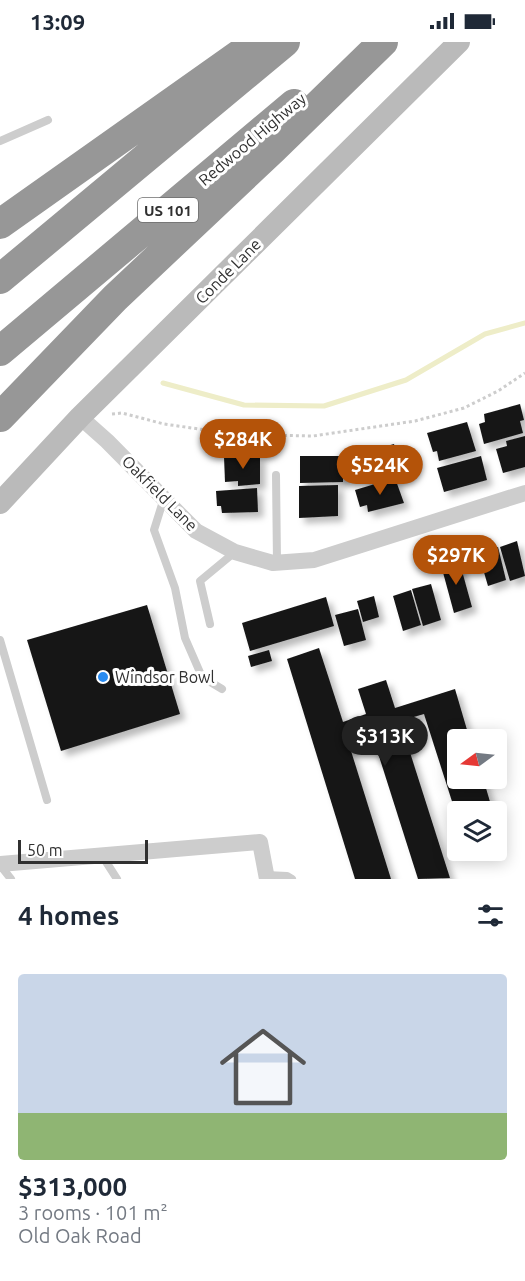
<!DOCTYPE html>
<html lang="en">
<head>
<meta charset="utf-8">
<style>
  body { margin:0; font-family:Ubuntu,sans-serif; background:#f2f2f3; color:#1f2937; height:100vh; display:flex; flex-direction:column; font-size:22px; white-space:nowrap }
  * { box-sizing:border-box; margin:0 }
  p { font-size:20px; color:#747a83 }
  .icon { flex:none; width:33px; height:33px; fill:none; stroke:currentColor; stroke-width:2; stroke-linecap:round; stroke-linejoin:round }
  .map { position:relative; height:837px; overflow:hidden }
  .drawer { display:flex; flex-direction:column; background:#fff; flex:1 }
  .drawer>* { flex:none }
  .needle { width:39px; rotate:255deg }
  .tools { position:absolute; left:447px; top:687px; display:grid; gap:12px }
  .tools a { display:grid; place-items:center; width:60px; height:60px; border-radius:6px; background:#fff; box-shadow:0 3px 15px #0003; font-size:30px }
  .scale { position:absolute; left:18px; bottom:15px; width:130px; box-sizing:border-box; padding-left:6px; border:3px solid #303030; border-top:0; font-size:16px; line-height:21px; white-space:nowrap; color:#303030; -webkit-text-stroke:4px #fff; paint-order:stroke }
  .price { position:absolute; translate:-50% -51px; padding:0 14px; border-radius:21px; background:#b45309; color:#fff; font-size:20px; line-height:39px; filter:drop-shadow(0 2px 3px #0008) }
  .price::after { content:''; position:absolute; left:50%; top:36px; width:18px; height:14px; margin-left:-9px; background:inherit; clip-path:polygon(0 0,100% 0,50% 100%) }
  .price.selected { background:#222; color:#fff }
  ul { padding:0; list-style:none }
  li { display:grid; align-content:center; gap:12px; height:318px; padding:0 18px }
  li+li { border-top:2px solid #e0e1e3 }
  li span { display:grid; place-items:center; height:186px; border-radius:6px; color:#555 }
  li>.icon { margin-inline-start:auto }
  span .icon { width:108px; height:108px; fill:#fffc; stroke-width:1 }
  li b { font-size:26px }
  h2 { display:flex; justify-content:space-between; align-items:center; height:72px; padding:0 18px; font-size:26px }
  .status { display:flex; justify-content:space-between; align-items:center; height:42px; padding:0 30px; background:#fff; direction:ltr }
  .status svg { height:16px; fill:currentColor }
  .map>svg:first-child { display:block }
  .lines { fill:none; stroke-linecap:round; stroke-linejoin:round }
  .stream { stroke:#eeedc8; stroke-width:5 }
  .building { fill:#171717; filter:url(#shadow) }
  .path { stroke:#cdcdcd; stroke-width:3; stroke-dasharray:3 3; stroke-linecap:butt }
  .lane { stroke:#cdcdcd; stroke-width:8 }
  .street { stroke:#cdcdcd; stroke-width:16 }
  .secondary { stroke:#bababa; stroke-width:22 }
  .highway { stroke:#979797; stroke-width:30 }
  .poi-dot { fill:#288bf1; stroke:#fff; stroke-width:2 }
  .labels { text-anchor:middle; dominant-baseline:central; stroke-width:6; stroke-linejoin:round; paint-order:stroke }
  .shield { fill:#fff; stroke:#6e6e6e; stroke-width:1.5 }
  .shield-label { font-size:15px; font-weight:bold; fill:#303030 }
  .street-label { font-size:16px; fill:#303030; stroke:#fff }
  .poi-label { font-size:16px; fill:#303030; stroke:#fff; text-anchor:start }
</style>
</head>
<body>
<div class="status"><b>13:09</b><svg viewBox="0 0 49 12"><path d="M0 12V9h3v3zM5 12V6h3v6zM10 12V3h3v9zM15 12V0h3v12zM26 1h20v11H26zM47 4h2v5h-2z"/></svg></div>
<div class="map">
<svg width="525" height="837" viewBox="0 0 525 837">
  <defs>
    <filter id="shadow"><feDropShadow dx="5.5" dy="5.5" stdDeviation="3" flood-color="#0004"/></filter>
  </defs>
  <rect width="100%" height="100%" fill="#fff"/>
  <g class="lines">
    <path class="stream" d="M 163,341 L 244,363 L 324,364 L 406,338 L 485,292 L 525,281"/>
  </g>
  <path class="building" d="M 520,362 L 524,378 L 520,379 L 523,391 L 484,402 L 479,382 L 485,380 L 484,372 Z
    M 467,380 L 476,409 L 439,419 L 437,409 L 433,410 L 427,391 Z
    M 525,394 L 525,425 L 503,431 L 496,407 L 507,404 L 506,399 Z
    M 394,402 L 402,430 L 365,440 L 358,412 Z
    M 260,413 L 260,442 L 238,444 L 238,439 L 225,440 L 224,415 Z
    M 300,414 L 343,414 L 343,440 L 300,441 Z
    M 481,414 L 487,438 L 444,450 L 437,426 Z
    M 395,436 L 404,461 L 368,470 L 367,463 L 360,465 L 355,448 Z
    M 338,443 L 338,474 L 299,476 L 299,444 Z
    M 257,446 L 258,470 L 222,471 L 221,464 L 217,464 L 216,449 Z
    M 517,499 L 525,534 L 510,539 L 500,505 Z
    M 498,505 L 506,538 L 488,544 L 478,510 Z
    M 459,518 L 472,565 L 454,571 L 441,523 Z
    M 431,542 L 441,578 L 423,584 L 412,547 Z
    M 411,548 L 421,583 L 403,589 L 393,554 Z
    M 374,554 L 379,575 L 363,580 L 357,559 Z
    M 326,555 L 334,584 L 250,609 L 242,581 Z
    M 147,563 L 180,672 L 61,709 L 27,598 Z
    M 358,567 L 366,598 L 344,604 L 335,573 Z
    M 319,606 L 343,680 L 366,672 L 358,647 L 386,638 L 395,666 L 455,647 L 470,698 L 458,698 L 458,736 L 483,736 L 493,770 L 458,770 L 457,775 L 424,672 L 400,679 L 450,836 L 418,837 L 371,689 L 347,696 L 391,837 L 355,837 L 287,617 Z
    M 269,608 L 272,619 L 251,625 L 248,614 Z"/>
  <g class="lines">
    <path class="path" d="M 112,372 L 122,371 L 164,382 L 206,388 L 262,393 L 313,394 L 415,379 L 464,366 L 498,349 L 525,331"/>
    <path class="lane" d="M 0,99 L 48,78
      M 276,433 L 277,520
      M 164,456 L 154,488 L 175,546 L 185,596 L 202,635 L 222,647
      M 210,582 L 200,539 L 235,510
      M 0,598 L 47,758
      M 101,812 L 117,837
      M 0,823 L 11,837
      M 266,833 L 287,834 L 292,837"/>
    <path class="street" d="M 80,375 L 107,399 L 196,489 L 235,510 L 273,521 L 314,518 L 525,451
      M 0,822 L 260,800 L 267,837"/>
    <path class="secondary" d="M 0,461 L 80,375 L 459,0"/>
    <path class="highway" d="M 0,182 L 257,0
      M 0,237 L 285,0
      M 0,309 L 294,62
      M 0,375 L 115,256 L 273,107 L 383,0"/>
  </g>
  <circle class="poi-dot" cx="103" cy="635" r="6"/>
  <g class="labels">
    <rect class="shield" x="138" y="156" width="60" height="24" rx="4.5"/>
    <g class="shield-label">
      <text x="168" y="168">US 101</text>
    </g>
    <g class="street-label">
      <text transform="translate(252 97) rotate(-40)">Redwood Highway</text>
      <text transform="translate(228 229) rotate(-45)">Conde Lane</text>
      <text transform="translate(160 451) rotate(45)">Oakfield Lane</text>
    </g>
    <g class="poi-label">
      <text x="115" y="635">Windsor Bowl</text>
    </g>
  </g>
</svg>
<div class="tools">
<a><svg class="needle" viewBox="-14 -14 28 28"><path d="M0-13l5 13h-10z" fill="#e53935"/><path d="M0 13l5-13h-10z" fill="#747a83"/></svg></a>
<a><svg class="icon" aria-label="layers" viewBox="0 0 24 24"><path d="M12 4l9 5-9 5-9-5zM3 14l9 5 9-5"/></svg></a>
</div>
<div class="scale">50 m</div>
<b class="price" style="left:243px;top:428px">$284K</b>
<b class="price" style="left:380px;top:454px">$524K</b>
<b class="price" style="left:456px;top:544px">$297K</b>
<b class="price selected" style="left:385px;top:725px">$313K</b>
</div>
<section class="drawer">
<h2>4 homes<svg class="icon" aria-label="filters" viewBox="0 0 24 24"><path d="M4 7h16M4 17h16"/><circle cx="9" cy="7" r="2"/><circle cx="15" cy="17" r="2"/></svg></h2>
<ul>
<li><span style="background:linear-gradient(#c9d6e8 75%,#8fb573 0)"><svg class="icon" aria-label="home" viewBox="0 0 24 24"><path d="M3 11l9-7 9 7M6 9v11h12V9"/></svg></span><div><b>$313,000</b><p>3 rooms · 101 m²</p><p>Old Oak Road</p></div></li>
</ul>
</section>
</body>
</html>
